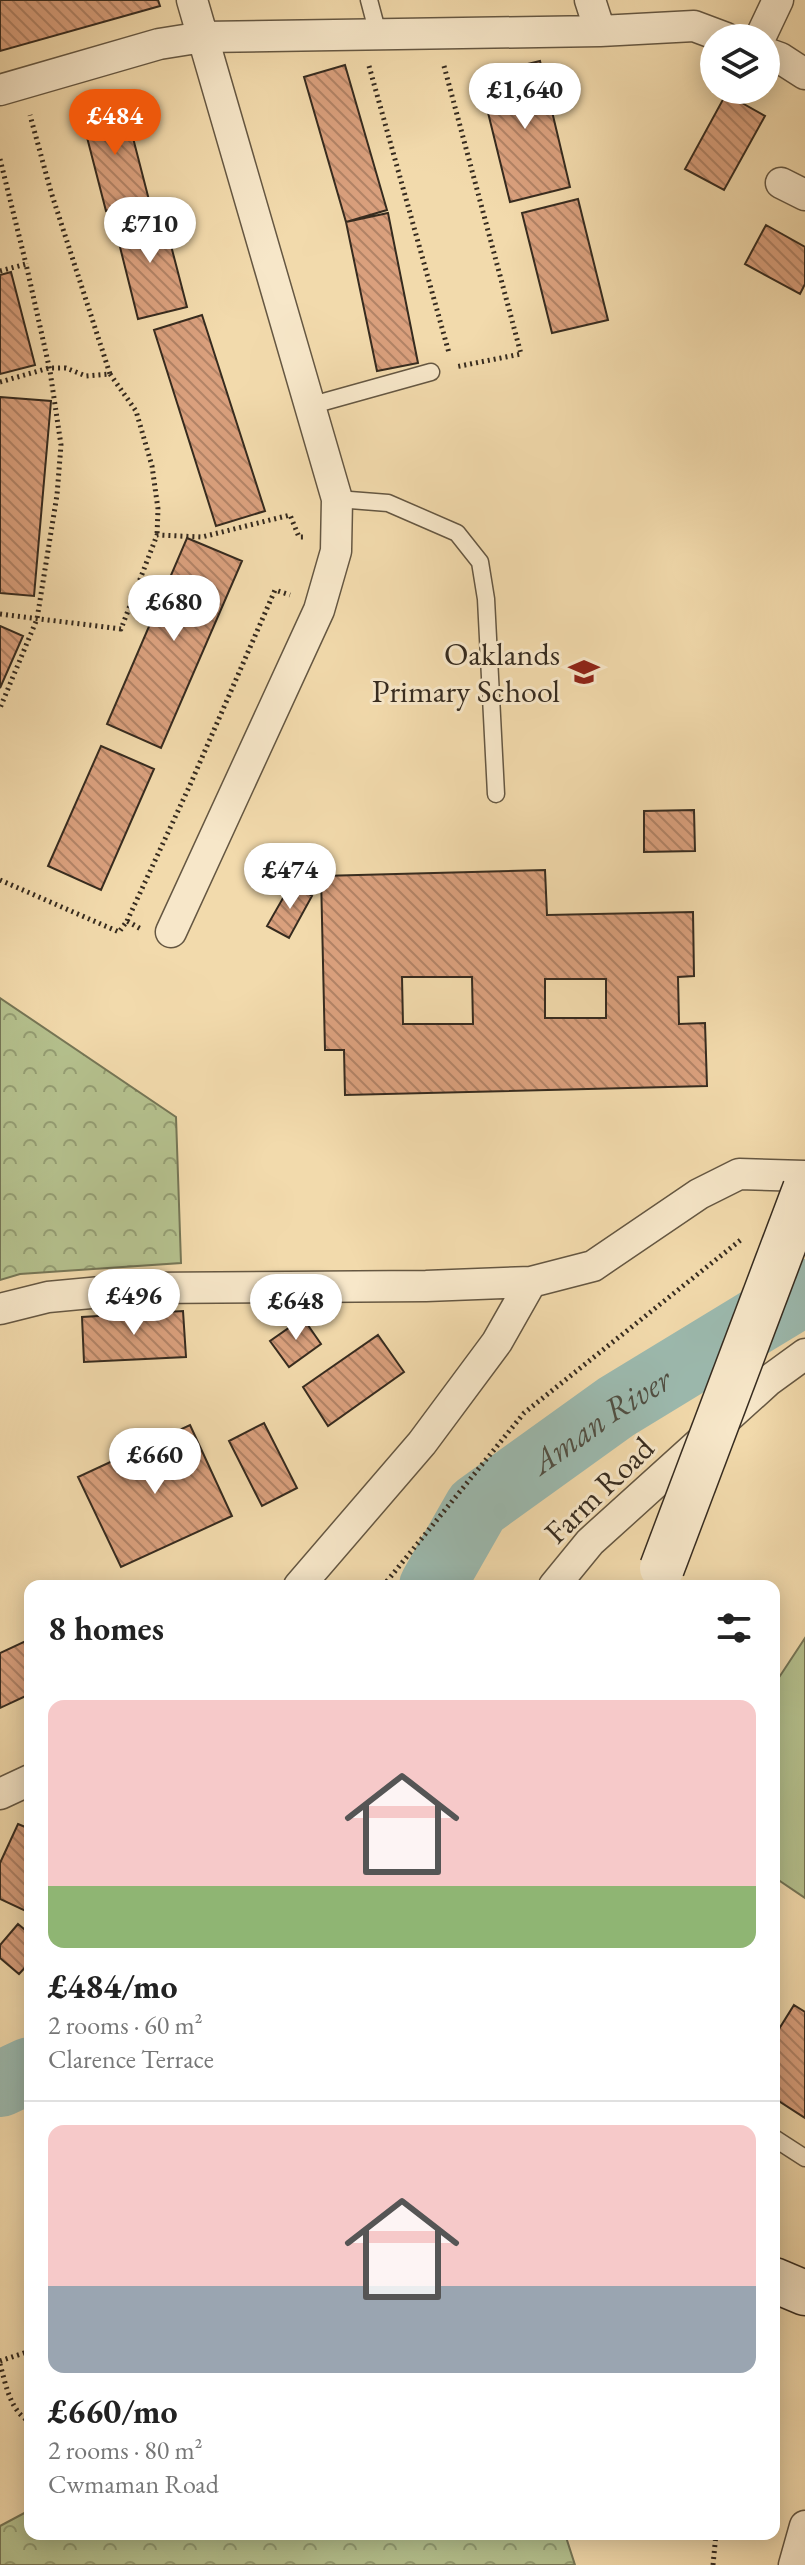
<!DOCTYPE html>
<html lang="en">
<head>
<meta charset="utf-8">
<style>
  body { margin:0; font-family:"EB Garamond",serif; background:#f2f2f2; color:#222; height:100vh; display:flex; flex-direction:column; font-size:30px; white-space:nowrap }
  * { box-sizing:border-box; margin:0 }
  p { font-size:26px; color:#767676 }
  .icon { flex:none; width:44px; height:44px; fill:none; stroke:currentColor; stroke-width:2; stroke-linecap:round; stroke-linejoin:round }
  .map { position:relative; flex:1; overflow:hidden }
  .drawer { position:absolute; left:24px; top:1580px; width:756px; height:960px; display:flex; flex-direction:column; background:#fff; border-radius:16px; box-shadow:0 4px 20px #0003 }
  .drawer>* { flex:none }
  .tools { position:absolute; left:700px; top:24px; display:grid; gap:16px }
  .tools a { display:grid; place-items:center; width:80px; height:80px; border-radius:50%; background:#fff; box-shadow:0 4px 20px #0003; font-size:40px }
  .price { position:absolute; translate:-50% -68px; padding:0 18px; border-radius:28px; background:#fff; color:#222; font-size:26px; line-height:52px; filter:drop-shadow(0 2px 4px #0008) }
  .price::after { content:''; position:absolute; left:50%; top:48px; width:24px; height:18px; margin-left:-12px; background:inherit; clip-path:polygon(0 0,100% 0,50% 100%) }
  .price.on { background:#ea580c; color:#fff }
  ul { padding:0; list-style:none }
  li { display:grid; align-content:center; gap:16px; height:424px; padding:0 24px }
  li+li { border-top:2px solid #e0e0e0 }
  li span { display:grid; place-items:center; height:248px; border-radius:16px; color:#555 }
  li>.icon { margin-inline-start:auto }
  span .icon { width:144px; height:144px; fill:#fffc; stroke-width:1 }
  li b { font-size:34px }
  h2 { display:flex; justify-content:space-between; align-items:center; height:96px; padding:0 24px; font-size:34px }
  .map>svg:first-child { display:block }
  .grass { fill:#b5c18e; stroke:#767656; stroke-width:2 }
  .forest { fill:url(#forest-crowns); stroke:#767656; stroke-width:2 }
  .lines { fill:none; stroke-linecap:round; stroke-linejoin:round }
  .river { stroke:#9cbaaf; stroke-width:66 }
  .building { fill:url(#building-back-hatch); stroke:#362b1f; stroke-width:2; fill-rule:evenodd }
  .lane-casing { stroke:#655742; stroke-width:19 }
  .street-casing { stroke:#655742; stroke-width:33 }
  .secondary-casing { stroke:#362b1f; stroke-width:47 }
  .path { stroke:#362b1f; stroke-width:5; stroke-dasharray:2 4; stroke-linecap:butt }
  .lane { stroke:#f7e7c9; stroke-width:16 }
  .street { stroke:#f7e7c9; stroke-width:30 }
  .secondary { stroke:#f7e7c9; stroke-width:44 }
  .secondary-bridge-casing { stroke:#362b1f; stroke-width:47; stroke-linecap:butt }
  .secondary-bridge { stroke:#f7e7c9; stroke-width:44 }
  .labels { text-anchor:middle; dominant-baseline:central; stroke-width:6; stroke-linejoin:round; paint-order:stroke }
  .poi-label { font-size:32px; fill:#362b1f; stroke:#f7e7c9; text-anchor:end }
  .street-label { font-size:32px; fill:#362b1f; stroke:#f7e7c9 }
  .water-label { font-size:34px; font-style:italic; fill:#504f43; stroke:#f7e7c9 }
</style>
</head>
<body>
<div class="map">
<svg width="805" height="2565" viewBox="0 0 805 2565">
  <defs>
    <pattern id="forest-crowns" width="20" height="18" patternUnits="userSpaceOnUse" patternTransform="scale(2)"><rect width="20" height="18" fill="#b5c18e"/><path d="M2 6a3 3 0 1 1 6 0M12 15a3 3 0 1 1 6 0" fill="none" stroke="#949d73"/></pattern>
    <pattern id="building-back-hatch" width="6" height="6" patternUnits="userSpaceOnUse" patternTransform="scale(2)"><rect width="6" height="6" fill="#daa07d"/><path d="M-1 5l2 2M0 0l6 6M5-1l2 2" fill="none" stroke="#b28366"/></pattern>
  </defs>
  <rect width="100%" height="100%" fill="#f2daac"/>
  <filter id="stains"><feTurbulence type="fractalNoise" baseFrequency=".0025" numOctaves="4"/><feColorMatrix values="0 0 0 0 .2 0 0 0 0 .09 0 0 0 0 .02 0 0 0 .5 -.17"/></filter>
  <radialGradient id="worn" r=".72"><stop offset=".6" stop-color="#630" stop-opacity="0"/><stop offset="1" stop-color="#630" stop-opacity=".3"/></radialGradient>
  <path class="grass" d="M 805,1638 L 805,1898 L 774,1877 L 774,1685 Z"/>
  <path class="forest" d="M 0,998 L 176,1117 L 181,1263 L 20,1274 L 0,1280 Z
    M 30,2510 L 30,2534 L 565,2534 L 575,2565 L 0,2565 L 0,2526 Z"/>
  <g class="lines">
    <g class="river">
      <path id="s1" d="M 432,1586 L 477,1507 L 616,1407 L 805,1292"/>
      <path d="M 0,2084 L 30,2070"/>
    </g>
  </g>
  <path class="building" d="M 0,0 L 158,0 L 160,6 L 0,51 Z
    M 540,61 L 570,187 L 510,202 L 479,76 Z
    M 345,65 L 387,210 L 346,222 L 304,77 Z
    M 726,94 L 765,116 L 724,190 L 685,169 Z
    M 124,103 L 149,200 L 106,211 L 81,114 Z
    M 578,199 L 608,320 L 552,333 L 522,213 Z
    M 162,211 L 187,307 L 138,319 L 114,223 Z
    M 388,213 L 418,363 L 377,371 L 346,222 Z
    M 766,225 L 805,247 L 805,284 L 800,294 L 745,264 Z
    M 11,272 L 35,365 L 0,374 L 0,275 Z
    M 202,315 L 265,511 L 216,526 L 154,330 Z
    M 0,397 L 51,401 L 34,596 L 0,593 Z
    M 187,538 L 242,561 L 161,748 L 107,724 Z
    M 0,626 L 23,636 L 0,688 Z
    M 101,746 L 154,769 L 101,890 L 48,866 Z
    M 694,810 L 695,851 L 644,852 L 644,811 Z
    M 545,870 L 547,915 L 693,912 L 694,976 L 678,977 L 679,1024 L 705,1023 L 707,1086 L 345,1095 L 344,1050 L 325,1050 L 321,876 ZM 402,977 L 472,977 L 473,1024 L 403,1024 ZM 545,979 L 606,979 L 606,1018 L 545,1018 Z
    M 291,884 L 312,896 L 289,938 L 267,926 Z
    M 183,1311 L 186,1357 L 84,1362 L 82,1317 Z
    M 303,1318 L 321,1344 L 289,1367 L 270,1341 Z
    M 378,1335 L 404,1372 L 328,1426 L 303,1387 Z
    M 264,1423 L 297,1488 L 262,1506 L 229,1441 Z
    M 190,1425 L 232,1516 L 121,1567 L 78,1477 Z
    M 30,1639 L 30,1694 L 0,1708 L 0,1653 Z
    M 18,1824 L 30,1829 L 30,1913 L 0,1899 L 0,1863 Z
    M 18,1924 L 30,1934 L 30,1962 L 19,1974 L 0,1958 L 0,1945 Z
    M 794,2005 L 805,2012 L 805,2118 L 774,2098 L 774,2037 Z"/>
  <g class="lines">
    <g class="lane-casing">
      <path id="lane" d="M 369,0 L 378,34
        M 309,406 L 431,372
        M 337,499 L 388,503 L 457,533 L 480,562 L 486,599 L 496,794
        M 774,2138 L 805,2158"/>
    </g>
    <g class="street-casing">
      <path id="street" d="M 590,0 L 600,31
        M 760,38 L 778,0
        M 766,53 L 780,58 L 805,74
        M 0,90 L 159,44 L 203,37 L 600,31 L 694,26 L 726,38
        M 781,183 L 805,195
        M 171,932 L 319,610 L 336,551 L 337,499 L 192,0
        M 0,1309 L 48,1297 L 144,1288 L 426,1286 L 531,1282 L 593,1266 L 699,1194 L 739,1174 L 805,1176
        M 299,1586 L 422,1443 L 497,1342 L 531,1282
        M 554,1586 L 590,1542 L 768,1381 L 805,1354
        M 0,1794 L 30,1780
        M 794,2565 L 805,2526"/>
    </g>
    <g class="secondary-casing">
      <path id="secondary" d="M 774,2280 L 805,2293"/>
    </g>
    <path class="path" d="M 369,66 L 449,353
      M 444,66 L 521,354 L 455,367
      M 0,159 L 26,264
      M 0,271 L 26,264 L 50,371 L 61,445 L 57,495 L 37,619 L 0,708
      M 110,374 L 136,411 L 152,466 L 158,509 L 157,535
      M 0,382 L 49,368 L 66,368 L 86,376 L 110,374 L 51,192 L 30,115
      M 0,614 L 121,629 L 157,535 L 202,537 L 290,515 L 299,537 L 304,537
      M 0,880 L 119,932 L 127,921 L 141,929
      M 127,921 L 190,785 L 275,590 L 290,595
      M 383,1586 L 524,1413 L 743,1238
      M 0,2361 L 30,2351
      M 0,2364 C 6,2385 10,2411 30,2422
      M 713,2565 L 716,2534"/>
    <use href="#lane" class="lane"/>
    <use href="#street" class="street"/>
    <use href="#secondary" class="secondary"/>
    <g class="secondary-bridge-casing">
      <path id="secondary-bridge" d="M 662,1568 L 805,1189"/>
    </g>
    <use href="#secondary-bridge" class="secondary-bridge"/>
  </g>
  <defs>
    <g id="school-bare" transform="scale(2.4)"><path d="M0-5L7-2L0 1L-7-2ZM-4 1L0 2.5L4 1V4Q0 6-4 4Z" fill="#8f2418" stroke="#f7e7c9" stroke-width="2.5" paint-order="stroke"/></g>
  </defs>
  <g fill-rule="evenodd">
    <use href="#school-bare" x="584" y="672"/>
  </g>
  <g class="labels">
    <g class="poi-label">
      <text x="560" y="654">Oaklands<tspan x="560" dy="37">Primary School</tspan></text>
    </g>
    <g class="street-label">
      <text transform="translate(599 1490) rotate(-44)">Farm Road</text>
    </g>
    <g class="water-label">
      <text stroke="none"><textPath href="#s1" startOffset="242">Aman River</textPath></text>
    </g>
  </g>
  <rect width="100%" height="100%" filter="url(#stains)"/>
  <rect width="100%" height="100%" fill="url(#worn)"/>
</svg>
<div class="tools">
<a><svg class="icon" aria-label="layers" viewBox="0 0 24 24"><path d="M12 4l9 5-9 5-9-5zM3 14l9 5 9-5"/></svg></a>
</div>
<b class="price" style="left:525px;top:131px">£1,640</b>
<b class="price on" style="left:115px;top:157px">£484</b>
<b class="price" style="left:150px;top:265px">£710</b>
<b class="price" style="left:174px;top:643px">£680</b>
<b class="price" style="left:290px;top:911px">£474</b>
<b class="price" style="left:134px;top:1337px">£496</b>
<b class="price" style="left:296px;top:1342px">£648</b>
<b class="price" style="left:155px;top:1496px">£660</b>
<section class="drawer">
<h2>8 homes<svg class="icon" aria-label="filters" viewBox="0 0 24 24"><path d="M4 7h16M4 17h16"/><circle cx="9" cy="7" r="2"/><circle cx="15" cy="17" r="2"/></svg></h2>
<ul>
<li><span style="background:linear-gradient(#f6c9c9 75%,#8fb573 0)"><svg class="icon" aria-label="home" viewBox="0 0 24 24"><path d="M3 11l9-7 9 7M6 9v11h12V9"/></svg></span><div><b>£484/mo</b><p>2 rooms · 60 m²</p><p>Clarence Terrace</p></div></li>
<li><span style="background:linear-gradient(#f6c9c9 65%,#9aa5b1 0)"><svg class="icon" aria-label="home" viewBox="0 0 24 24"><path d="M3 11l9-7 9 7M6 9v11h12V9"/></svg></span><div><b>£660/mo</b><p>2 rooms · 80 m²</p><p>Cwmaman Road</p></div></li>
</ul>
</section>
</div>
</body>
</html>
